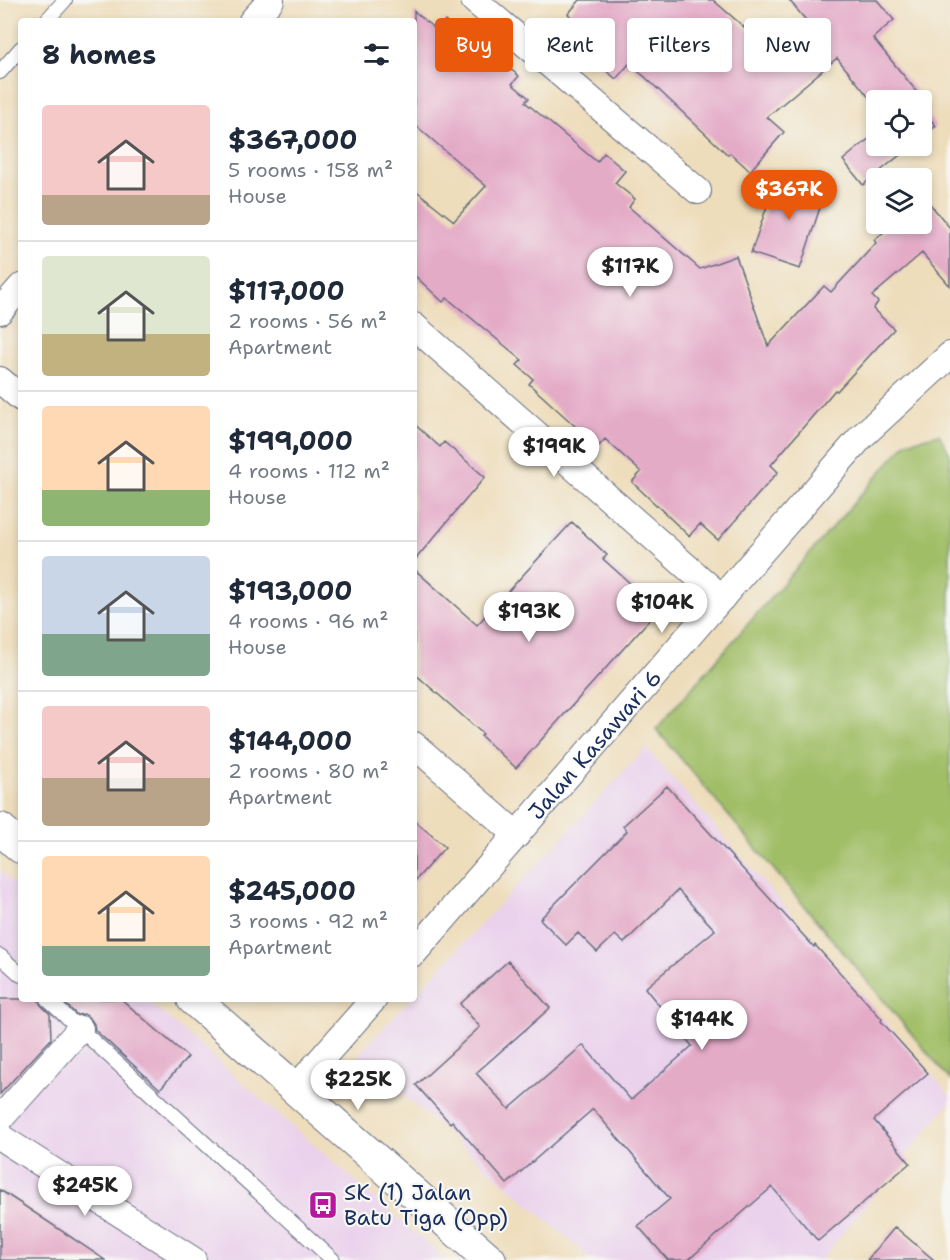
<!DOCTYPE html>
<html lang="en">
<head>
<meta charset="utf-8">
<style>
  body { margin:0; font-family:"Shantell Sans",sans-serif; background:#f2f2f3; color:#1f2937; height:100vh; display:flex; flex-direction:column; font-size:22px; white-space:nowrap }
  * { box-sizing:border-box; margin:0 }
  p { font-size:20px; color:#747a83 }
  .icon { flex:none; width:33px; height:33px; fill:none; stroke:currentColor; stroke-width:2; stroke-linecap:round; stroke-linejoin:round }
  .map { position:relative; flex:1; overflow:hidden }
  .sheet { position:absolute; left:18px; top:18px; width:399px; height:984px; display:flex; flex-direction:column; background:#fff; border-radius:6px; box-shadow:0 3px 9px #0003 }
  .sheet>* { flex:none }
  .hud { position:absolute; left:435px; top:18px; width:424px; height:54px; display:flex; gap:12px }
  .buttons { position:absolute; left:866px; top:90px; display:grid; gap:12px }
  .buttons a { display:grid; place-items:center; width:66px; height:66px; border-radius:6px; background:#fff; box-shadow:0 3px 9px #0003; font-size:30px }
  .price { position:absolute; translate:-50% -51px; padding:0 14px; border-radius:21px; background:#fff; color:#222; font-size:20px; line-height:39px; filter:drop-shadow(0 2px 3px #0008) }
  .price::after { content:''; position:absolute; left:50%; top:36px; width:18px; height:14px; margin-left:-9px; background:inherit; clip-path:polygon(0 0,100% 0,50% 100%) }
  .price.current { background:#ea580c; color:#fff }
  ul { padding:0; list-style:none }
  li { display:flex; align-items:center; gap:18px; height:150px; padding:0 24px }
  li+li { border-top:2px solid #e0e1e3 }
  li span { display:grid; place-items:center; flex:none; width:168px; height:120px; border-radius:6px; color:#555 }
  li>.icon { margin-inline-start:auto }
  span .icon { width:72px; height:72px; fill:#fffc; stroke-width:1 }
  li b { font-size:26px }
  h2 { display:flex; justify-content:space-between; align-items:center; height:72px; padding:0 24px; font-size:26px }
  .chip { padding:0 21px; border-radius:6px; background:#fff; box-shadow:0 3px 9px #0003; font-size:21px; line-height:54px }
  .chip.current { background:#ea580c; color:#fff }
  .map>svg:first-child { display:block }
  .built { fill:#ead1ec }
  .green { fill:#a0be66; stroke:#5e7662; stroke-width:1.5 }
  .building { fill:#e4abc7 }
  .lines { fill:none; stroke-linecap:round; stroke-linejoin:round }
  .service-casing { stroke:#656c7f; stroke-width:16 }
  .minor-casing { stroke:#656c7f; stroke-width:28 }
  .tertiary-casing { stroke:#656c7f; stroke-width:34 }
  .service { stroke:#fff; stroke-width:14 }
  .minor { stroke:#fff; stroke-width:26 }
  .tertiary { stroke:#fff; stroke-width:32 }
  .labels { text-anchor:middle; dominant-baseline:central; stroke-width:4.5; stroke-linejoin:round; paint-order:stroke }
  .street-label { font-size:22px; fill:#1b2f5e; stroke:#f6f6f2 }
  .poi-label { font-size:22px; fill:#1b2f5e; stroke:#f6f6f2; text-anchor:start }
</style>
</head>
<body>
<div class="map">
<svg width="950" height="1260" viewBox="0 0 950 1260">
  <rect width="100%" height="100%" fill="#f6f6f2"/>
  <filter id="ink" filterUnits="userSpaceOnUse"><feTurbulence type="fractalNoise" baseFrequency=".0167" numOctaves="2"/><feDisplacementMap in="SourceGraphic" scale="12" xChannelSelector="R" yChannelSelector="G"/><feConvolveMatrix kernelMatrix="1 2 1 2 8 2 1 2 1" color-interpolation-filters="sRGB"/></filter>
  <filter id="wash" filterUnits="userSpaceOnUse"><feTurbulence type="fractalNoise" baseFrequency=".008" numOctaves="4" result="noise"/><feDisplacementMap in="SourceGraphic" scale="24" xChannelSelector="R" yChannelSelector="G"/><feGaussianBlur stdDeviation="1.35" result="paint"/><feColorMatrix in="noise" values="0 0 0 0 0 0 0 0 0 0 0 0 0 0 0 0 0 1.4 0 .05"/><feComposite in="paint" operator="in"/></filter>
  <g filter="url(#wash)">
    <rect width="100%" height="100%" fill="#edb"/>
    <path class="built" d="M 646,748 L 950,1096 L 950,1102 L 821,1260 L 592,1260 L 358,1055 L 411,999 L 414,999 L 414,996 Z
      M 0,871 L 21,890 L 21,999 L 146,999 L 446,1260 L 0,1260 Z"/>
    <path class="green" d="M 939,434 L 950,454 L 950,1080 L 656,729 L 907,442 Z"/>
    <g id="blocks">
      <path class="building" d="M 580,0 L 713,0 L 775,54 L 810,25 L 789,0 L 877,0 L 894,20 L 873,38 L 931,109 L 926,114 L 936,126 L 921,138 L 921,100 L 876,100 L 876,106 L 837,58 L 767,117 L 784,132 L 750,171 L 730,153 L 728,155 L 645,77 L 629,64 L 616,79 L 596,62 L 607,50 L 568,14 Z
        M 414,11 L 437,31 L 445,21 L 495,63 L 498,59 L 519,76 L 512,84 L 529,98 L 525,102 L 597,162 L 604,153 L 625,171 L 615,183 L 635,199 L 629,207 L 700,269 L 736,256 L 768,346 L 824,286 L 831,292 L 876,243 L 874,240 L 894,224 L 921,224 L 921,193 L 950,228 L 950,286 L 922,253 L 872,296 L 878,302 L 873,309 L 894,329 L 837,391 L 835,390 L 771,465 L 778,472 L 718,540 L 700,524 L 689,536 L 632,482 L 641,472 L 605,439 L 598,447 L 529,384 L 533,379 L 517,365 L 522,360 L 447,298 L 443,302 L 414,275 L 414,189 L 454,221 L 486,186 L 414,124 Z
        M 876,133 L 876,146 L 911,146 L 863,185 L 843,160 Z
        M 778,174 L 826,189 L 800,269 L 751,253 Z
        M 414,424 L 440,447 L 444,442 L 485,477 L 414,561 Z
        M 572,522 L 607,555 L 603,559 L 659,609 L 516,768 L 481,736 L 483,734 L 414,673 L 414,569 L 477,625 Z
        M 667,786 L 814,947 L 815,945 L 882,1019 L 881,1021 L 928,1073 L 874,1120 L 910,1163 L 818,1241 L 772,1187 L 688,1260 L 668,1260 L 638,1226 L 670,1199 L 593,1109 L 507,1184 L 452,1121 L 450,1123 L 416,1085 L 480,1027 L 460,1004 L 508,961 L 550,1008 L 476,1073 L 509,1109 L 583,1045 L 631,1100 L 692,1046 L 645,988 L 715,930 L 678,890 L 624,943 L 615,935 L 597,952 L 578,933 L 566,945 L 540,919 L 627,831 L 623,826 Z
        M 414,820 L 445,847 L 414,882 Z
        M 0,999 L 38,999 L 41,1005 L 50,1014 L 51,1039 L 0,1094 Z
        M 60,999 L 121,999 L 188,1057 L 160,1089 L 95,1030 L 94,1024 L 90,1018 L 84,1014 L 77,1015 Z
        M 0,1190 L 23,1205 L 105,1260 L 0,1260 Z
        M 895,1227 L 934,1260 L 867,1260 Z"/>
    </g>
  </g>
  <g filter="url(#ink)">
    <use href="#blocks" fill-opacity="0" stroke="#656c7f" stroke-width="1.5"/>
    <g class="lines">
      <g class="service-casing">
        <path id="service" d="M 46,21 L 65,0
          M 0,72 L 21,48
          M 0,956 L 21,975
          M 47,999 L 333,1260"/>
      </g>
      <g class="minor-casing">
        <g id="minor">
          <path d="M 474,0 L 698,191"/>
          <path d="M 252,21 L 271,0"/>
          <path d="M 0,311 L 21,287"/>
          <path d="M 414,326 L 722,598"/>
          <path d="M 0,380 L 21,398"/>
          <path d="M 414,745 L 517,835"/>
          <path id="s1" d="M 414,953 L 861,437 L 950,355"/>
          <path d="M 295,1089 L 374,999"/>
          <path d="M 0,1119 L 80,1029"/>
          <path d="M 0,1137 L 193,1260"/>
        </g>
      </g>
      <g class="tertiary-casing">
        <path id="tertiary" d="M 0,829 L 21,847
          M 193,999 L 490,1260"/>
      </g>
      <use href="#service" class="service"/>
      <use href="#minor" class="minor"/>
      <use href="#tertiary" class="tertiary"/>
    </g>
  </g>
  <defs>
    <g id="bus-square" transform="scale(1.5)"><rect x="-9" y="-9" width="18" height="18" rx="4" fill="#b5179e" stroke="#f6f6f2"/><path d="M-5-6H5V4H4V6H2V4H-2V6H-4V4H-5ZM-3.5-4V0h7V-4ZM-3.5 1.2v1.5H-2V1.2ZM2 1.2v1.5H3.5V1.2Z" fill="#fff"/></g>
  </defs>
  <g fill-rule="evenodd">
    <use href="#bus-square" x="323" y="1205"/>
  </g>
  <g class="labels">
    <g class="street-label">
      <text stroke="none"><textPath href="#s1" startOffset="276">Jalan Kasawari 6</textPath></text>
    </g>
    <g class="poi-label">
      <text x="344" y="1192">SK (1) Jalan<tspan x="344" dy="25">Batu Tiga (Opp)</tspan></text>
    </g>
  </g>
</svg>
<div class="buttons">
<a><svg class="icon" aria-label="locate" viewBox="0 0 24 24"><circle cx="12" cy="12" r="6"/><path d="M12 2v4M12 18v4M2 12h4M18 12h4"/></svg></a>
<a><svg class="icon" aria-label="layers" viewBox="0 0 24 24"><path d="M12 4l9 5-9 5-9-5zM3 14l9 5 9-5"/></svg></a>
</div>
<b class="price current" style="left:789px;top:221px">$367K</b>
<b class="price" style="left:630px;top:298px">$117K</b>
<b class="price" style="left:554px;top:478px">$199K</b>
<b class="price" style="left:662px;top:634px">$104K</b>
<b class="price" style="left:529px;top:643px">$193K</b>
<b class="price" style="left:702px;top:1051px">$144K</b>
<b class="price" style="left:358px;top:1111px">$225K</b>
<b class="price" style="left:85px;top:1217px">$245K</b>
<div class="hud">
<a class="chip current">Buy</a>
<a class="chip">Rent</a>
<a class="chip">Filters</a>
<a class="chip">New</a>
</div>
<section class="sheet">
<h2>8 homes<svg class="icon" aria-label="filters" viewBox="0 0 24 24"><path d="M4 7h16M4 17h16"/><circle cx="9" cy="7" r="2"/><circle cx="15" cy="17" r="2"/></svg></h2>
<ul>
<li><span style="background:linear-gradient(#f6c9c9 75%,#b9a48a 0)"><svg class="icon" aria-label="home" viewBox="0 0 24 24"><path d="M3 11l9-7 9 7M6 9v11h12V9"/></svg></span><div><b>$367,000</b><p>5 rooms · 158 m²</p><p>House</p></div></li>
<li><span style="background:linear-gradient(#dfe7d0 65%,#c2b280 0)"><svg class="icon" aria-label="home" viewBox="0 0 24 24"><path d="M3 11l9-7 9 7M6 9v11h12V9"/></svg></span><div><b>$117,000</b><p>2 rooms · 56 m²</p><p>Apartment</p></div></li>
<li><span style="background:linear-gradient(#ffd9b3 70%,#8fb573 0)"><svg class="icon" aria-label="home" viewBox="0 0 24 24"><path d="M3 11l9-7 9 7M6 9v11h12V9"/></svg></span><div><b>$199,000</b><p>4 rooms · 112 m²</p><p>House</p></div></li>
<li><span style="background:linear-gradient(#c9d6e8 65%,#7fa58c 0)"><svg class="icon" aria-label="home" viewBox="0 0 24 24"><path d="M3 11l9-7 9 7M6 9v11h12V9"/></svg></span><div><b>$193,000</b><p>4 rooms · 96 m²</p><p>House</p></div></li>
<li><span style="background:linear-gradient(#f6c9c9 60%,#b9a48a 0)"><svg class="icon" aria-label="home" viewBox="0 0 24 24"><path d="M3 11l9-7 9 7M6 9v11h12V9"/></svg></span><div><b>$144,000</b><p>2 rooms · 80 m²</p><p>Apartment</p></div></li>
<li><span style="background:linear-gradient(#ffd9b3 75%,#7fa58c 0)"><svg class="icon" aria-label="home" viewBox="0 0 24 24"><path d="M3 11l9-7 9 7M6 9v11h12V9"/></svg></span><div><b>$245,000</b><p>3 rooms · 92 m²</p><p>Apartment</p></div></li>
</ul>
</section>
</div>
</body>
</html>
